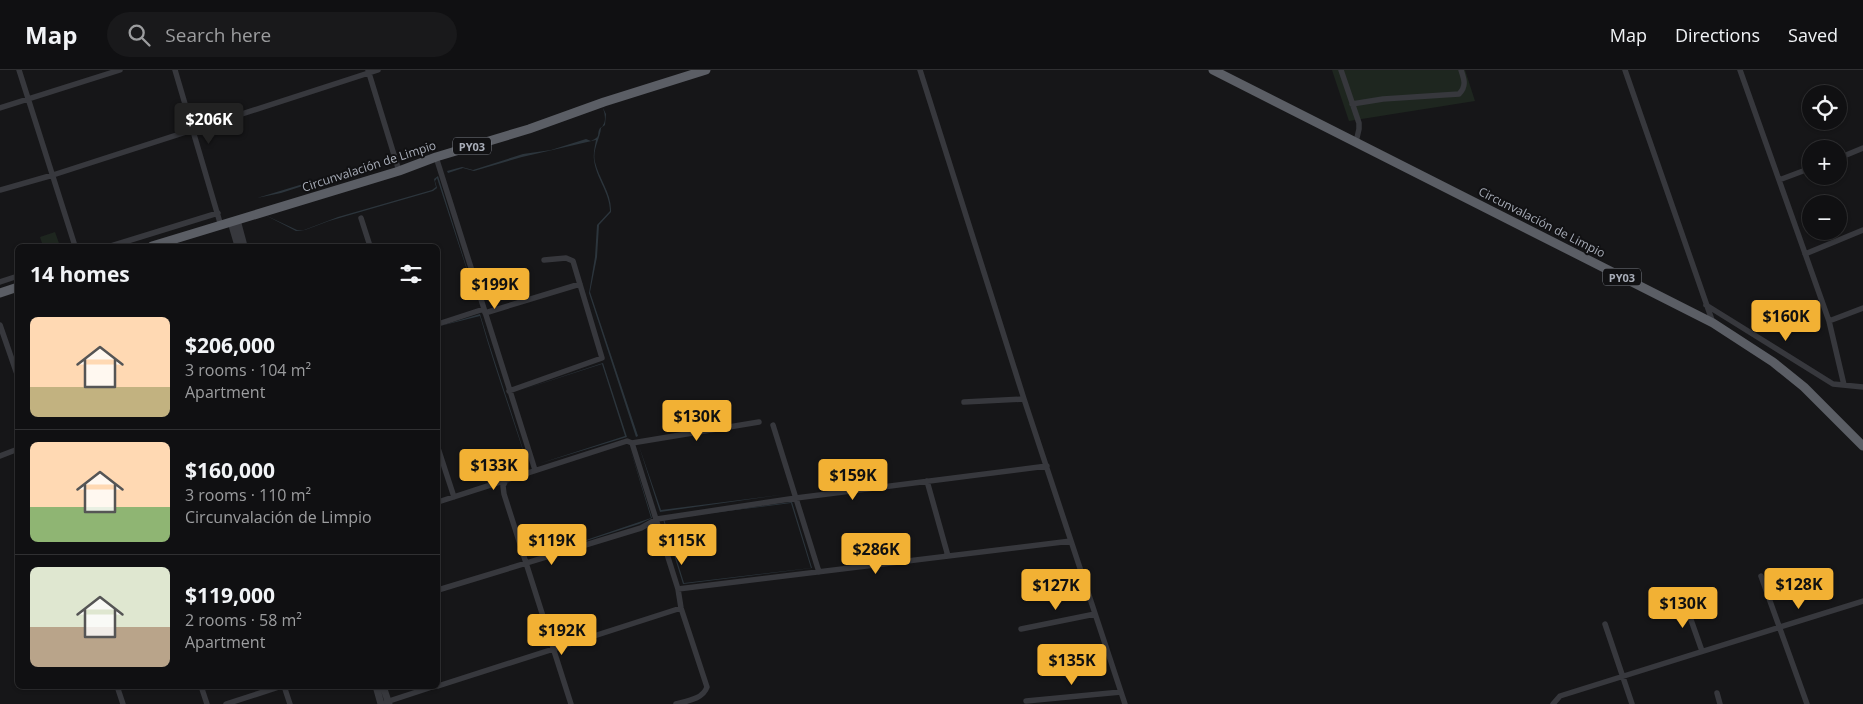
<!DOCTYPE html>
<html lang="en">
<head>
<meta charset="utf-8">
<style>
  body { margin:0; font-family:"Open Sans",sans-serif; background:#19191b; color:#f1f3f6; height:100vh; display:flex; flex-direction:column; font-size:19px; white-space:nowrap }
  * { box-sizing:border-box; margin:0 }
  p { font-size:16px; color:#9c9d9f }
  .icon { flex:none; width:28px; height:28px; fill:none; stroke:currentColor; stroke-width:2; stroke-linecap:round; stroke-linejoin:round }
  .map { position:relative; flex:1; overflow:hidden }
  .panel { position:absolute; left:15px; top:174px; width:425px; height:445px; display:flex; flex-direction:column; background:#101012; border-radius:8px; box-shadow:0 1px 4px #0004,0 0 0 1px #303032 }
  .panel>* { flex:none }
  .buttons { position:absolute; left:1802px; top:15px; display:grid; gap:10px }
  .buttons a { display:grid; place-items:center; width:45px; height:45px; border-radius:50%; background:#101012; box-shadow:0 1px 4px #0004,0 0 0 1px #303032; font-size:25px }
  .price { position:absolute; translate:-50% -42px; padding:0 11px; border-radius:5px; background:#f2b134; color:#111; font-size:16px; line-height:32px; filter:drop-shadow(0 1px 2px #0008) }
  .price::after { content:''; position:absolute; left:50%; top:30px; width:15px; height:11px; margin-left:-8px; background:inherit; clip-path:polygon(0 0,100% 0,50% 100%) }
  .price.on { background:#222; color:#fff }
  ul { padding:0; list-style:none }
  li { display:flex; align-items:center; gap:15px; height:125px; padding:0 15px }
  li+li { border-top:1px solid #303032 }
  li span { display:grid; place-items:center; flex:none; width:140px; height:100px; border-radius:8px; color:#555 }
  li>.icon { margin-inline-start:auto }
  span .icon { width:60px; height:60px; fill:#fffc; stroke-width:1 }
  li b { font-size:21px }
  h2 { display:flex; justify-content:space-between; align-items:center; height:60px; padding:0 15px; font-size:21px }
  header { display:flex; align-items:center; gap:30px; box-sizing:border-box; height:70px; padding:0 25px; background:#101012; border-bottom:1px solid #303032 }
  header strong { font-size:24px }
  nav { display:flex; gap:28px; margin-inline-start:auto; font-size:18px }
  .search { width:350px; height:45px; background:#19191b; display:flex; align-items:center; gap:12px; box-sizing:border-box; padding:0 18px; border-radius:28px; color:#9c9d9f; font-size:19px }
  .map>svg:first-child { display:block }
  .green { fill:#1e261f }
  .water { fill:#2c353c; fill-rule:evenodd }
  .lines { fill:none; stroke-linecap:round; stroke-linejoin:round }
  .minor { stroke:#37383d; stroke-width:5.5 }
  .tertiary { stroke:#37383d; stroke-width:7 }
  .trunk { stroke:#5b5e65; stroke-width:9 }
  .labels { text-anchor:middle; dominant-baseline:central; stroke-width:4; stroke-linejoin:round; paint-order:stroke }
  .shield { fill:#111113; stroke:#7b7e86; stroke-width:1 }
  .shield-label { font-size:11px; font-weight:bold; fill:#a8adb8 }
  .street-label { font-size:12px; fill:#a8adb8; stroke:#111113 }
</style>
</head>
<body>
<header>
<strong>Map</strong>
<div class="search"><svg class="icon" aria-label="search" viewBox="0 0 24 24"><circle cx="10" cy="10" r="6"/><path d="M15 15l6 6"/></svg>Search here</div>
<nav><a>Map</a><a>Directions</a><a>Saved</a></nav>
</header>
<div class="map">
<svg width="1863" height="634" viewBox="0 0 1863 634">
  <rect width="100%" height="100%" fill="#161618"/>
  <path class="green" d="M 1332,0 L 1465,0 L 1475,31 L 1349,51 Z
    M 55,162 L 60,176 L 43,176 L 40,167 Z"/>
  <path class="water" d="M 601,34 L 606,44 L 605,55 L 601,58 C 600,69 592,80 595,92 C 599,109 612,124 611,142 L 599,155 L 597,187 L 590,222 L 638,366 L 636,367 L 589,223 L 595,187 L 597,155 L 610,141 C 610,123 596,108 594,90 C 593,83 595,76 596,70 L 522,87 L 474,101 L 463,98 L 448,103 L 447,101 L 462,97 L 473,100 L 523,84 L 551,80 L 586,69 L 591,71 C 602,66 596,65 600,58 C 601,57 603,57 603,55 C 607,50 604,39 601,34 Z
    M 392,87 L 281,123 L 257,128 Z
    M 438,106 L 479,237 L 437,108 L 435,111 L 437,118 L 433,121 L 329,151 L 305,160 L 296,161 L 265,145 L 297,160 L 304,160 L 338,147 L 432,120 L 436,117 L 434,109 Z
    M 480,244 C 495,295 513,345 528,396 L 527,398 L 500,406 L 528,396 C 512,345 494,296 480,246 L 440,256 Z
    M 603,293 L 627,367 L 538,394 L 625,366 L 602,294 L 515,322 Z
    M 629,375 L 652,448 L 639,454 L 530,489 L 651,448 Z
    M 639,376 L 661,440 L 787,424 L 660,442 Z
    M 792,432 L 812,498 L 683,514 L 663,449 ZM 791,433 L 811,498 L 684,513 L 664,449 Z"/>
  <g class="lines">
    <path class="minor" d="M 19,0 L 75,176
      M 175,0 L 221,156
      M 368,0 L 399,101
      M 920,0 L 1024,329 L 1125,634
      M 1341,0 L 1359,53 L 1359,59 L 1356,72
      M 1625,0 L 1713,253
      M 1740,0 L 1829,251 L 1844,315
      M 1352,34 L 1383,29 L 1459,24 C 1467,16 1464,9 1461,0
      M 0,38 L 120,0
      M 436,87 L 535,400
      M 1839,88 L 1863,78
      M 1779,110 L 1811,98
      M 0,120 L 53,105 L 378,0
      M 361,148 L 370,176
      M 111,176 L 218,143
      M 1805,184 L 1863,160
      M 0,212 L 18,206
      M 1706,235 L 1833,314 L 1863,317
      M 485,243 L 580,214
      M 1829,251 L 1863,238
      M 438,254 L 484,239
      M 0,255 L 18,307
      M 509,321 L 602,288 L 573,191 L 566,188 L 544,190
      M 964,332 L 1024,329
      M 773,355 L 819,502
      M 632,373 L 759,352
      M 438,378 L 454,427
      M 0,386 L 18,379
      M 506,410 L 503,416 L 504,424 L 571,634
      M 927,411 L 948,486
      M 438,432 L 627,371 L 632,373 L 678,519 L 681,538 L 707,617 C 703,629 687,631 676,634
      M 1761,506 L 1807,634
      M 678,519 L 1071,471
      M 438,520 L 641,458 L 657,449 L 796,428 L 1047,396
      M 1684,530 L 1702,581
      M 1605,554 L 1632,634
      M 1021,559 L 1095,544
      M 117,616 L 123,634
      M 201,616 L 207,634
      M 284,616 L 290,634
      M 438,616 L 681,538
      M 1717,623 L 1720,634
      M 1026,631 L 1121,622
      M 386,632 L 435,616
      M 226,634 L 282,616
      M 1553,634 L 1560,626 L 1863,531"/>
    <path class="tertiary" d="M 237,150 L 244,176
      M 231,152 L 238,176
      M 376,616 L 381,634
      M 383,616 L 389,634"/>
    <path class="trunk" d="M 1213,0 L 1713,253 L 1773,292 L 1804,317 L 1863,376
      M 152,176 L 399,101 L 436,87 L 529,59 L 604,32 L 706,0
      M 0,223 L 18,217"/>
  </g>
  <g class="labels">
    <g class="shield">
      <rect x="453" y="67.5" width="38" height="17" rx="4"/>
      <rect x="1603" y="198.5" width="38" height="17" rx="4"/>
    </g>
    <g class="shield-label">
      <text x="472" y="76">PY03</text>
      <text x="1622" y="207">PY03</text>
    </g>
    <g class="street-label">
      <text transform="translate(369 96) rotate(-18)">Circunvalación de Limpio</text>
      <text transform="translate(1542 152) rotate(27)">Circunvalación de Limpio</text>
    </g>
  </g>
</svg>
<div class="buttons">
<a><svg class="icon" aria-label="locate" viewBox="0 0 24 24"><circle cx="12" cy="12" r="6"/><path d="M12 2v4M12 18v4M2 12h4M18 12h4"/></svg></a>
<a>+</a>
<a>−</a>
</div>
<b class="price on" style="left:209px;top:75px">$206K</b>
<b class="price" style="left:495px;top:240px">$199K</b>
<b class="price" style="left:1786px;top:272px">$160K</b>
<b class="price" style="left:697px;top:372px">$130K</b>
<b class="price" style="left:494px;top:421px">$133K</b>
<b class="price" style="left:853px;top:431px">$159K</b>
<b class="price" style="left:552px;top:496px">$119K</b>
<b class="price" style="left:682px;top:496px">$115K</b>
<b class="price" style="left:876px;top:505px">$286K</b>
<b class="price" style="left:1799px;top:540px">$128K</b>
<b class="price" style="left:1056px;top:541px">$127K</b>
<b class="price" style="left:1683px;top:559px">$130K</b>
<b class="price" style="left:562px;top:586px">$192K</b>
<b class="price" style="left:1072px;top:616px">$135K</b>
<section class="panel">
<h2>14 homes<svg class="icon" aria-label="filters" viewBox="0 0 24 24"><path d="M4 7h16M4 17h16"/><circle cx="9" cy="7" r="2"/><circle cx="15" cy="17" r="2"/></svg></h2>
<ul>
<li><span style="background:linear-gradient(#ffd9b3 70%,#c2b280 0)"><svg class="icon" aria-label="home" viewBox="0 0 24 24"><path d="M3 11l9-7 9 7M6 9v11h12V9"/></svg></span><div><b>$206,000</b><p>3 rooms · 104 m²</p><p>Apartment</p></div></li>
<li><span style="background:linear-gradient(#ffd9b3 65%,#8fb573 0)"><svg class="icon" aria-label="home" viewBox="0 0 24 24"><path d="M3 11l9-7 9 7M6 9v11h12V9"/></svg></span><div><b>$160,000</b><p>3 rooms · 110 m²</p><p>Circunvalación de Limpio</p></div></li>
<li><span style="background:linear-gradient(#dfe7d0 60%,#b9a48a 0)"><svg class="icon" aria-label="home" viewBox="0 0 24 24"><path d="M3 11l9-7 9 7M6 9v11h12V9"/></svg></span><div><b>$119,000</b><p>2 rooms · 58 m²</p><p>Apartment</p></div></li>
</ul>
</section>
</div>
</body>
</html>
